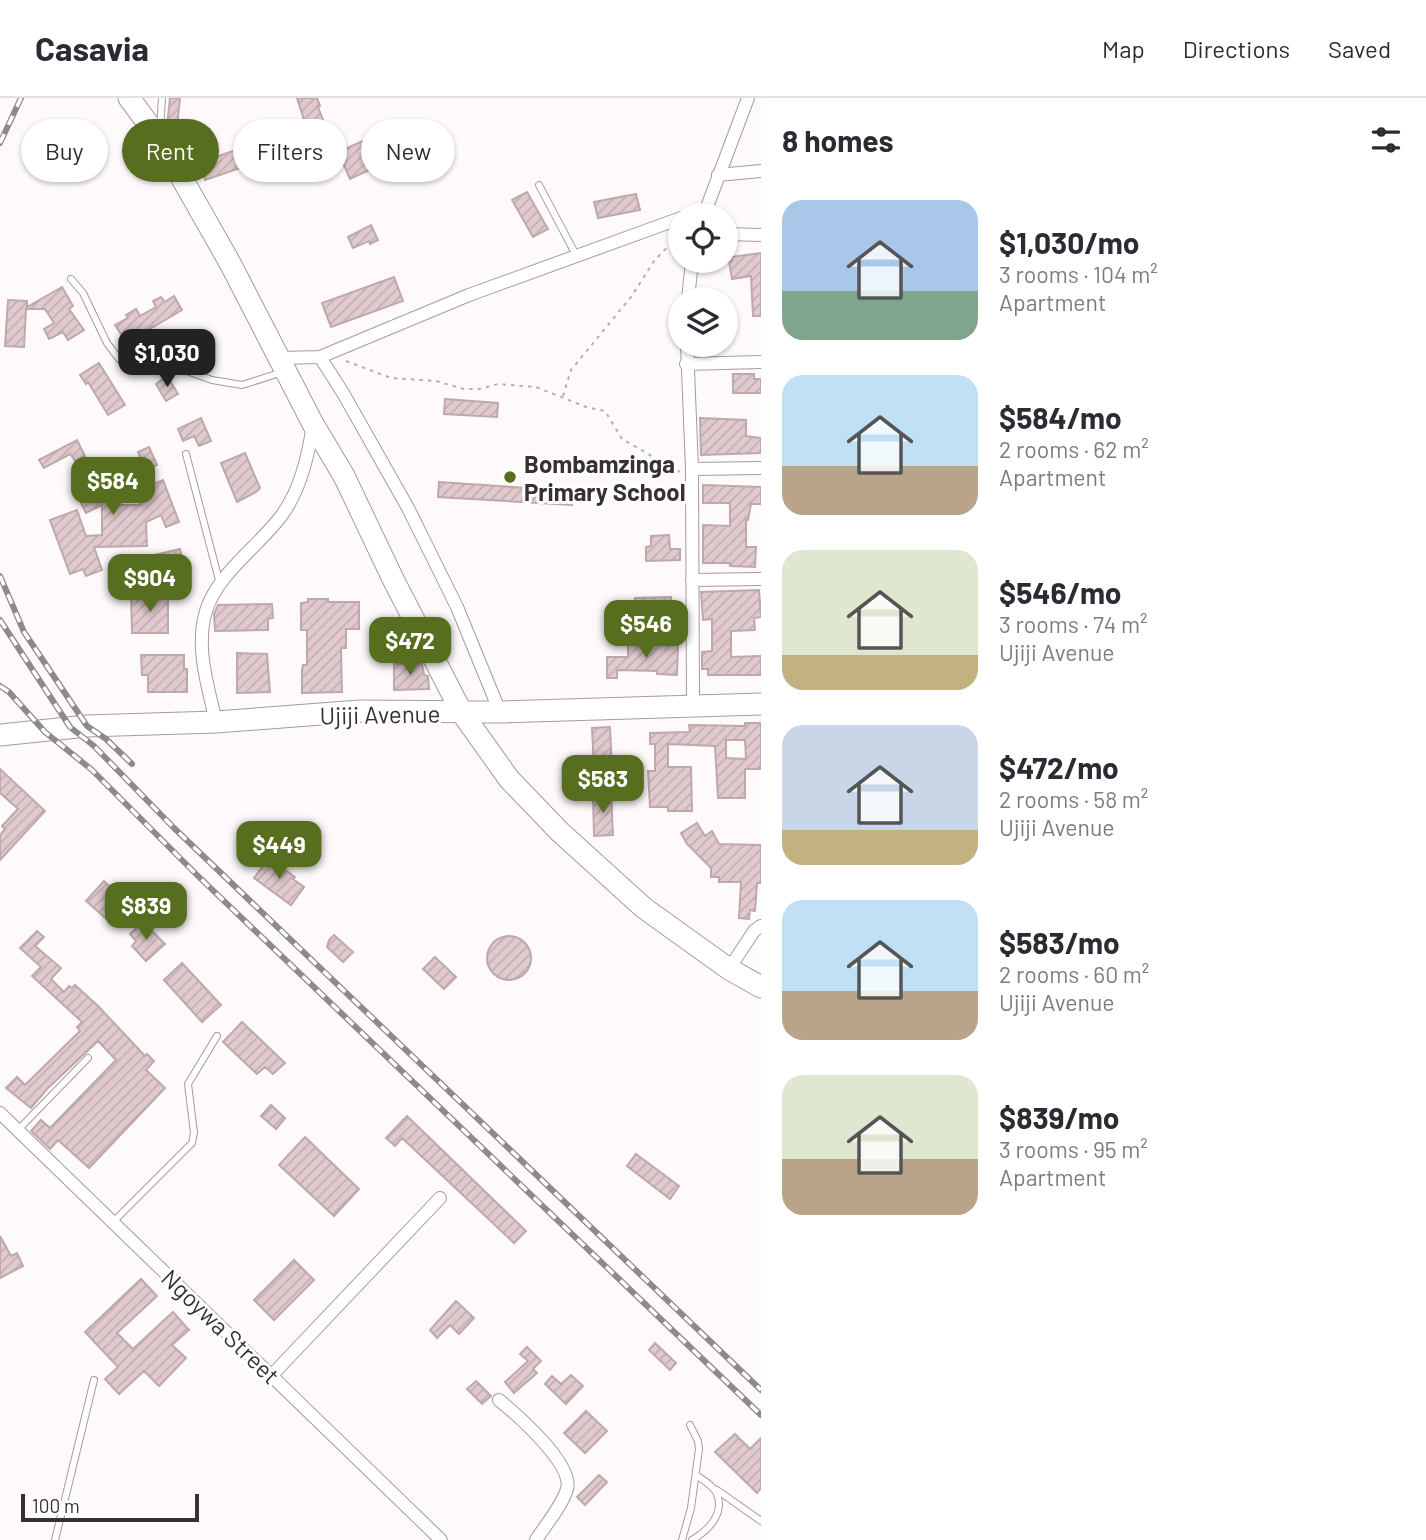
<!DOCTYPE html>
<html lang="en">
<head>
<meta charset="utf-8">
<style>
  body { margin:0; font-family:Barlow,sans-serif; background:#f7f7f7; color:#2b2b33; height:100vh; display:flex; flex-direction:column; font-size:26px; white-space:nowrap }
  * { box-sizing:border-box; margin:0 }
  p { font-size:23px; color:#7c7c81 }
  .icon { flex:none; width:38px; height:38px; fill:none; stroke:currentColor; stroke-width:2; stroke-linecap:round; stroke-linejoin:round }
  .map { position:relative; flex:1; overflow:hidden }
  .details { display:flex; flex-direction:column; background:#fff; width:665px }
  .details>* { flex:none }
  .hud { position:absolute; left:21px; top:21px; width:634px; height:63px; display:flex; gap:14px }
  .tools { position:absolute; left:668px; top:105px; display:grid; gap:14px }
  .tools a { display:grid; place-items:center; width:70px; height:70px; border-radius:50%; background:#fff; box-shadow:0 2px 5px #0004; font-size:35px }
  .scale { position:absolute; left:21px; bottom:18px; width:178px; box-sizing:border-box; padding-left:7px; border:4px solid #383035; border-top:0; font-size:19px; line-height:24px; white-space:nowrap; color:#383035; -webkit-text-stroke:5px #fff; paint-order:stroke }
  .price { position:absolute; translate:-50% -60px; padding:0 16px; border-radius:14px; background:#576e1e; color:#fff; font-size:23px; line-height:46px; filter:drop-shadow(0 2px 4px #0008) }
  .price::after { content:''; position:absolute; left:50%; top:42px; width:21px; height:16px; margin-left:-10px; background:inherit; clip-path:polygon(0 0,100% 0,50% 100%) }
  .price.current { background:#222; color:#fff }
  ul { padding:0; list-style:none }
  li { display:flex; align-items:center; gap:21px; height:175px; padding:0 21px }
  li span { display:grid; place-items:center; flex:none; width:196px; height:140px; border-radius:21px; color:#555 }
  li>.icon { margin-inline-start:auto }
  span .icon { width:84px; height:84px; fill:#fffc; stroke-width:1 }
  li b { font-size:30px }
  h2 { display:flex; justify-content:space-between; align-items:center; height:84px; padding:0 21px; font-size:30px }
  .pill { padding:0 24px; border-radius:32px; background:#fff; box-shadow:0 2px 5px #0004; font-size:24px; line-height:63px }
  .pill.current { background:#576e1e; color:#fff }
  header { display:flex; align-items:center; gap:42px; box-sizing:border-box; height:98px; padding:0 35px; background:#fff; border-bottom:2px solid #e1e1e2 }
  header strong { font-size:33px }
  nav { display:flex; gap:38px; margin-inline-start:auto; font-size:24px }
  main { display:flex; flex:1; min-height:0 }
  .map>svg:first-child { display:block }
  .building { fill:url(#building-hatch); stroke:#bea8ab; stroke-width:2; fill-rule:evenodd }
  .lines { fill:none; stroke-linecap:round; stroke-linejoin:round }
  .service-casing { stroke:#a998a2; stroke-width:8 }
  .minor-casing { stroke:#a998a2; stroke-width:14 }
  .trunk-casing { stroke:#a998a2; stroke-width:23 }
  .path { stroke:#b5afb3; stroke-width:2; stroke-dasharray:3.5 5; stroke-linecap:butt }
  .service { stroke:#fff; stroke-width:6 }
  .minor { stroke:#fff; stroke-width:12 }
  .trunk { stroke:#fff; stroke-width:21 }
  .rail-casing { stroke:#8f898c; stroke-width:6 }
  .rail { stroke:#fff; stroke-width:3.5; stroke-dasharray:10; stroke-linecap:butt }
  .poi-dot { fill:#576e1e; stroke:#fff; stroke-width:2.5 }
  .labels { text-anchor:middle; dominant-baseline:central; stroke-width:6; stroke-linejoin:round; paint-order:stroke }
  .poi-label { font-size:24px; font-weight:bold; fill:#383035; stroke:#fff; text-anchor:start }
  .street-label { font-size:24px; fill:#383035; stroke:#fff }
</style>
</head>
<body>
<header>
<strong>Casavia</strong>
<nav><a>Map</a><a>Directions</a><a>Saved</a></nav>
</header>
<main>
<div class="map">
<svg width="761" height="1442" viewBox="0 0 761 1442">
  <defs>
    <pattern id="building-hatch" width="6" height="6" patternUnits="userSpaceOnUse" patternTransform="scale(1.75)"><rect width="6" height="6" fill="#e1cacd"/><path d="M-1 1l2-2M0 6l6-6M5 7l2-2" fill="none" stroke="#c2aeb1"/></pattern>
  </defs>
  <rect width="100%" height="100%" fill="#fefafc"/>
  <path class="building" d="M 170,0 L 180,0 L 177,29 L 167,28 Z
    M 297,0 L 317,0 L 320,8 L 318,9 L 328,35 L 287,52 L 288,54 L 205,82 L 199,62 L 189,66 L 182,54 L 203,45 L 210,61 L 285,35 L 305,25 Z
    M 365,42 L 378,68 L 350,81 L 338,54 Z
    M 527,94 L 548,131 L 533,139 L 512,102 Z
    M 636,96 L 640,112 L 598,120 L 594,104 Z
    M 371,127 L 378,142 L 370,146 L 369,143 L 353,150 L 348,139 Z
    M 761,155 L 761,218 L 753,218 L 751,178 L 732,181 L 729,163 L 732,163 L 731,159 Z
    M 394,179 L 403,203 L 331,229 L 322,205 Z
    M 62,189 L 73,208 L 69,211 L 84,232 L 68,242 L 63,234 L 49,241 L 44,231 L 54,225 L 45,211 L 26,211 L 24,249 L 5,248 L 8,202 L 27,203 L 27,209 Z
    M 174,198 L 182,212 L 136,239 L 133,233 L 123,239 L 115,227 L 128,220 L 126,217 L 136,211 L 140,218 L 156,209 L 153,203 L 161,199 L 165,204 Z
    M 99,265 L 125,307 L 108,317 L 88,284 L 86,286 L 80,277 Z
    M 733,276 L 754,276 L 754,281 L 761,281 L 761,295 L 733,295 Z
    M 167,278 L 178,296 L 166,303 L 156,286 Z
    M 445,301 L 498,305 L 497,319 L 444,316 Z
    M 201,320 L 211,343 L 199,348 L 194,338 L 183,343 L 178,331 Z
    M 700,320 L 746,322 L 746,338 L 761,340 L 761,355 L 701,357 Z
    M 77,342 L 86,360 L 77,365 L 70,356 L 44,370 L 39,362 Z
    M 149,349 L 157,367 L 147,371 L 154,386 L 163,382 L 179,424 L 166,429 L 161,417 L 146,424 L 147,448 L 94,449 L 102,472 L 86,478 L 83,471 L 70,476 L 50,422 L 77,412 L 86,438 L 102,437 L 102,407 L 86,415 L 72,387 L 108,369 L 113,379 L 100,386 L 110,403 L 113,403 L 113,407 L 141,407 L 130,386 L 137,382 L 134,378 L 139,375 L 134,367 L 142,363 L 138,354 Z
    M 245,355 L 260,390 L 256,394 L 237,404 L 221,365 Z
    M 439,384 L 573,393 L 572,407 L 438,399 Z
    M 703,387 L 761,389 L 761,406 L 751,406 L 748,422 L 746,422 L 746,449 L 756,449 L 755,469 L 730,468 L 730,465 L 703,465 L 703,427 L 730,428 L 730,405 L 703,405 Z
    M 669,437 L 670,451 L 680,451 L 680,462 L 646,463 L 646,449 L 651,448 L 651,438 Z
    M 180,451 L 183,465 L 116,481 L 112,467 Z
    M 759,492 L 761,519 L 754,520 L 755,532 L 731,533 L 731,559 L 761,558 L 761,577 L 708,577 L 708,571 L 702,571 L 702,554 L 712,553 L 712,521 L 703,522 L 701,494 Z
    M 131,498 L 168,498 L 168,535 L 132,535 Z
    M 671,499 L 671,509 L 674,509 L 674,529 L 627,529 L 627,509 L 635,509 L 635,500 Z
    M 308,501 L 328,501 L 328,504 L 359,504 L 359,531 L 346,531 L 346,550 L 341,550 L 342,594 L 302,595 L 302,572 L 303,567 L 307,567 L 307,532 L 301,532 L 301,505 L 308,504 Z
    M 272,506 L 273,520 L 268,521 L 268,532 L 215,533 L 214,516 L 218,507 Z
    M 628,546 L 678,547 L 677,577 L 657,576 L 657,573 L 617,572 L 617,580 L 607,580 L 607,559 L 628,559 Z
    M 237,555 L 267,556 L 270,594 L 237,595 Z
    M 141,557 L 184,557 L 184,571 L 187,571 L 187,594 L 148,594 L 148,577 L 142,577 Z
    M 394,566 L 422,566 L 424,577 L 428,578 L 429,591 L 394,592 Z
    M 745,625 L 761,625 L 761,667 L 760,671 L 745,671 L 745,700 L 718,700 L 715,648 L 668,646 L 668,669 L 691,669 L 692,713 L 668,713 L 668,709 L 650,709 L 648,673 L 655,673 L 655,646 L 650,646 L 650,635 L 690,634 L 689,627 L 745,628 ZM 726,642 L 745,642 L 746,661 L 726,660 Z
    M 610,629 L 612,671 L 594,672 L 592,630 Z
    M 0,671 L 45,713 L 0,762 L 0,737 L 5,731 L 2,728 L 18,711 L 0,695 Z
    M 593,697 L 611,697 L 613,737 L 594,738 Z
    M 697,725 L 705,738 L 712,733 L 719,746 L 761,747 L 761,785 L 757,785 L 755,813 L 750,812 L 749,821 L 739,820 L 741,784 L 719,784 L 719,779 L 711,779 L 711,770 L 687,746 L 681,735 Z
    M 269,760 L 295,779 L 293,781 L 304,789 L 291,807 L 254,780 Z
    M 104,783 L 129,807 L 111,825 L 86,803 Z
    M 143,824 L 165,846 L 146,863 L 132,848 L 136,843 L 130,836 Z
    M 37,833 L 44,839 L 35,848 L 61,870 L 51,881 L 64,894 L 69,888 L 72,890 L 75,887 L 99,909 L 145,958 L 147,956 L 154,963 L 146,972 L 165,990 L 89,1070 L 58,1042 L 50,1051 L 31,1033 L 41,1022 L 50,1030 L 116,962 L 98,943 L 47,991 L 31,1010 L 6,990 L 17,979 L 25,987 L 80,933 L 77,929 L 82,924 L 32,878 L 41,869 L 20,850 Z
    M 334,837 L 353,854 L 343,864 L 327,849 L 329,842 Z
    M487 860a22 22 0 1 1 44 0a22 22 0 1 1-44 0Z
    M 435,859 L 456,879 L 444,891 L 423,871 Z
    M 182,865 L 221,907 L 202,924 L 164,882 Z
    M 242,924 L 285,965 L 273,976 L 265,969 L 257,976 L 223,944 Z
    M 271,1007 L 285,1020 L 276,1031 L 261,1018 Z
    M 407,1018 L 526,1133 L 514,1145 L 402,1040 L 395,1048 L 386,1040 Z
    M 305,1039 L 359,1091 L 334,1118 L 279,1067 Z
    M 636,1056 L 679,1088 L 670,1101 L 627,1068 Z
    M 0,1138 L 11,1158 L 17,1155 L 23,1168 L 0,1180 Z
    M 294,1162 L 314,1182 L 274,1222 L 254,1202 Z
    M 141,1181 L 157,1198 L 117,1235 L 133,1251 L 173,1214 L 189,1232 L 172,1247 L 186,1260 L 159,1288 L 144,1273 L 119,1296 L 105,1281 L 118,1269 L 85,1234 Z
    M 456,1203 L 474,1220 L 459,1236 L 450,1227 L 437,1240 L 430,1232 Z
    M 655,1245 L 676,1265 L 670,1272 L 649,1252 Z
    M 527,1249 L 541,1263 L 533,1271 L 537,1275 L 514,1295 L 505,1284 L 528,1263 L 520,1256 Z
    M 571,1277 L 583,1288 L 566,1306 L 545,1286 L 552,1278 L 561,1286 Z
    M 476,1283 L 491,1298 L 482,1306 L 467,1291 Z
    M 586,1313 L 607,1333 L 585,1355 L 564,1335 Z
    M 735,1336 L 750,1351 L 761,1340 L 761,1390 L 757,1395 L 715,1354 Z
    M 599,1377 L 607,1384 L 585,1407 L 577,1399 Z"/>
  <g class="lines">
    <g class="service-casing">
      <path id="service" d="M 160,31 L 162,0
        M 539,87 L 576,157
        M 71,181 L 83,195 L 107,245 L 119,261 L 129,267 L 187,273 L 212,282 L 242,287 L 283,274
        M 186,356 L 220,486
        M 18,1032 L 88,960
        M 113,1124 L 192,1045 L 194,1035 L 188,986 L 217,938
        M 717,1392 L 761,1423
        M 55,1442 L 94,1282
        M 682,1442 L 691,1410 L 699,1351 L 698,1343 L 690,1327
        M 692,1442 C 707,1433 725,1417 717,1396 C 714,1388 703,1382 696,1377"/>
    </g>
    <g class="minor-casing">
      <path id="minor" d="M 718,77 L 761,73
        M 704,117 L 748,0
        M 726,136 L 761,137
        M 688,201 L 692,163
        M 687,247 L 692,371 L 693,608
        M 320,259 L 343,295 L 408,410 L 457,509 L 500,614
        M 280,260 L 320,259 L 469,197 L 681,120
        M 686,266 L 761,264
        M 692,371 L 761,370
        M 692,482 L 761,481
        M 216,624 C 208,588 195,550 206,513 C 217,476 260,447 282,417 C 301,390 308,358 313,327
        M 729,871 L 754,833 L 761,828
        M 0,1015 L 441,1442
        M 272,1277 L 440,1100
        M 499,1302 C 516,1316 574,1366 567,1391 C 563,1406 545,1428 536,1442"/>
    </g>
    <g class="trunk-casing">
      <path id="trunk" d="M 129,0 L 159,40 L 230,165 L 313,326 L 344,378 L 393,481 L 462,615 L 509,681 L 560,734 L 644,810 L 729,871 L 761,889
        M 0,637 L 87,628 L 216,624 L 360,613 L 500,614 L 761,606"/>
    </g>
    <path class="path" d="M 346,263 L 391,280 L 436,283 L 464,291 L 479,291 L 498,286 L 536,289 L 586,309 L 605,313 L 622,341 L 680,374
      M 563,298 L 571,272 L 631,199 L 654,163 L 681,135"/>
    <use href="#service" class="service"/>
    <use href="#minor" class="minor"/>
    <use href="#trunk" class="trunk"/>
    <g class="rail-casing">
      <path id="rail" d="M 0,45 L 21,0
        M 0,478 L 24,534 L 87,628 L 106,641 L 132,666
        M 0,522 L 70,629 L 94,648 L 174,730 L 761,1292
        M 0,588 L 9,594 L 45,634 L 92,672 L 199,779 L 761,1317"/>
    </g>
    <use href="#rail" class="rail"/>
  </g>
  <circle class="poi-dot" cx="510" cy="379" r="7"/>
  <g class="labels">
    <g class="poi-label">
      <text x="524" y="365">Bombamzinga<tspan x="524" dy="28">Primary School</tspan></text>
    </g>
    <g class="street-label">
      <text transform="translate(380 616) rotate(-1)">Ujiji Avenue</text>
      <text transform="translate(221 1228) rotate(44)">Ngoywa Street</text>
    </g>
  </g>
</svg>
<div class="tools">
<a><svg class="icon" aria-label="locate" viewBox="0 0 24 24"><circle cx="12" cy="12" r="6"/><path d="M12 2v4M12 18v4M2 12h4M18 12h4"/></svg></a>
<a><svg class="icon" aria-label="layers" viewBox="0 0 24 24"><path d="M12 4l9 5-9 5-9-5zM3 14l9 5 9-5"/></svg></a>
</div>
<div class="scale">100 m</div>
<b class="price current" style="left:167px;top:291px">$1,030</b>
<b class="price" style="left:113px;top:419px">$584</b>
<b class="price" style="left:150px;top:516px">$904</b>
<b class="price" style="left:646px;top:562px">$546</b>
<b class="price" style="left:410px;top:579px">$472</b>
<b class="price" style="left:603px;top:717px">$583</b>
<b class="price" style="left:279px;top:783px">$449</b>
<b class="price" style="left:146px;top:844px">$839</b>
<div class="hud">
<a class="pill">Buy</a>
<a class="pill current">Rent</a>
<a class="pill">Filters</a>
<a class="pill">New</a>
</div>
</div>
<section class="details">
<h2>8 homes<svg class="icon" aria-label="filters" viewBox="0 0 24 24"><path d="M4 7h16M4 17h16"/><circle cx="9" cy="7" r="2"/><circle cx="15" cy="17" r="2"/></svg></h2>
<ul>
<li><span style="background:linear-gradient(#a9c7e8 65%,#7fa58c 0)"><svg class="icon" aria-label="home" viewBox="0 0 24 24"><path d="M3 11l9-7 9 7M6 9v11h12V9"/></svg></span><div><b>$1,030/mo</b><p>3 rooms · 104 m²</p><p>Apartment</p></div></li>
<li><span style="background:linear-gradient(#bfe0f5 65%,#b9a48a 0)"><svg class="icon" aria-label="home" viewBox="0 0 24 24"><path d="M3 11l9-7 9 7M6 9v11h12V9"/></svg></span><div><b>$584/mo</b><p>2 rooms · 62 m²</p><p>Apartment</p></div></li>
<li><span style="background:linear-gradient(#dfe7d0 75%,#c2b280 0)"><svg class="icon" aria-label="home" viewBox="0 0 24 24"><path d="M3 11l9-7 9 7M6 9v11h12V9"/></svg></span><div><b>$546/mo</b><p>3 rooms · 74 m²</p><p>Ujiji Avenue</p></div></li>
<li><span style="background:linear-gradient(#c9d6e8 75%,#c2b280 0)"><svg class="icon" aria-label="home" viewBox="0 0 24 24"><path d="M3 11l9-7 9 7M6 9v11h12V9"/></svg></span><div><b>$472/mo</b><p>2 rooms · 58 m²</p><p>Ujiji Avenue</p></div></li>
<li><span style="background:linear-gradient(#bfe0f5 65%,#b9a48a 0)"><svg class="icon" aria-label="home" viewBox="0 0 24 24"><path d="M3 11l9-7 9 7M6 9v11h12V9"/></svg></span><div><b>$583/mo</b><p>2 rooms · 60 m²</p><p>Ujiji Avenue</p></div></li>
<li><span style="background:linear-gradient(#dfe7d0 60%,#b9a48a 0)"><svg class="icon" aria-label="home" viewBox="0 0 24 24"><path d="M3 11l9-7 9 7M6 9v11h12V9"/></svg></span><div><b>$839/mo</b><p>3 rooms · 95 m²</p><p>Apartment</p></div></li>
</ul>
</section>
</main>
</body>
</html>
